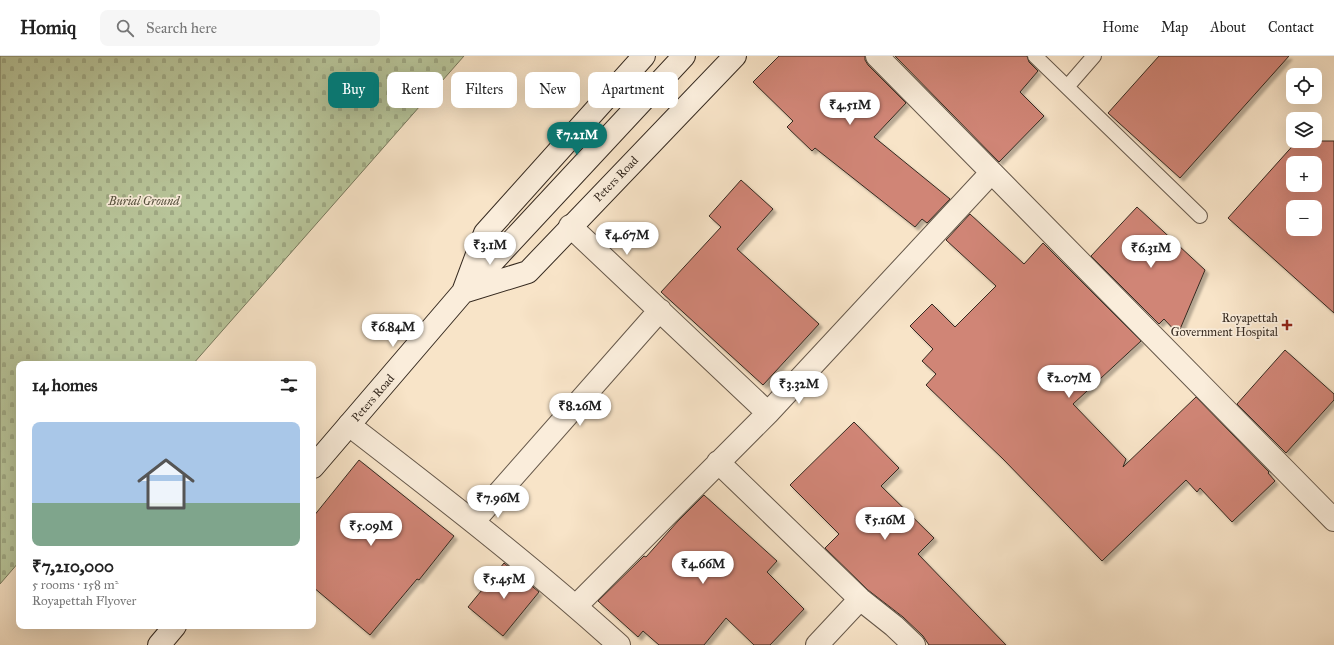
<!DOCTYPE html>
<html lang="en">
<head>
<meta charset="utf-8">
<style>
  body { margin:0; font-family:"IM FELL Great Primer",serif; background:#f6f6f6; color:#222; height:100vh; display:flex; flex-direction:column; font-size:15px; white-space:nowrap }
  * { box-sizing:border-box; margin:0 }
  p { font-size:13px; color:#767676 }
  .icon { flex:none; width:22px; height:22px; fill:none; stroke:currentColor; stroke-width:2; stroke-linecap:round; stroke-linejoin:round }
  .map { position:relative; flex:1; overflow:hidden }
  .details { position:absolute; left:16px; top:305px; width:300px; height:268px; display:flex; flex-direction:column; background:#fff; border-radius:8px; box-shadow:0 4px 16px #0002 }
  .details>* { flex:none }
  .banner { position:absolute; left:328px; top:16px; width:380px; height:36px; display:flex; gap:8px }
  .fabs { position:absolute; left:1286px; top:12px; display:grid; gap:8px }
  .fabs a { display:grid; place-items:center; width:36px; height:36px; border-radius:8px; background:#fff; box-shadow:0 4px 16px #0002; font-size:20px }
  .price { position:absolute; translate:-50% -34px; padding:0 9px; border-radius:14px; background:#fff; color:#222; font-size:13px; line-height:26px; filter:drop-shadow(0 1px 2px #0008) }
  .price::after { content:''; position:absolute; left:50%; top:24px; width:12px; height:9px; margin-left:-6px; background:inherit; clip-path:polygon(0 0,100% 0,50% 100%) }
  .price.current { background:#0f766e; color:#fff }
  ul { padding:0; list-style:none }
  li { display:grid; align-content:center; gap:8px; height:212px; padding:0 16px }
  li+li { border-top:1px solid #e0e0e0 }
  li span { display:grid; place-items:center; height:124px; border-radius:8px; color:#555 }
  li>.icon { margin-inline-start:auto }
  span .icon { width:72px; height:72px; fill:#fffc; stroke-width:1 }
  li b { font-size:17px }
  h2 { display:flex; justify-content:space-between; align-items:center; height:48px; padding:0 16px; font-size:17px }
  .pill { padding:0 14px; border-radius:8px; background:#fff; box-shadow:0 4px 16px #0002; font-size:14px; line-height:36px }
  .pill.current { background:#0f766e; color:#fff }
  header { display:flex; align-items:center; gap:24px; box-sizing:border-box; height:56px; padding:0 20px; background:#fff; border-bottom:1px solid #e0e0e0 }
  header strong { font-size:19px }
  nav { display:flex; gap:22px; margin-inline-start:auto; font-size:14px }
  .search { width:280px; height:36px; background:#f6f6f6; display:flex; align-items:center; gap:10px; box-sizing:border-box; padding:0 14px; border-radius:8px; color:#767676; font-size:15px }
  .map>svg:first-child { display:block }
  .cemetery { fill:url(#cemetery-stones); stroke:#77785d }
  .building { fill:#d08576; stroke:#362a20; fill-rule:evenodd; filter:url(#shadow) }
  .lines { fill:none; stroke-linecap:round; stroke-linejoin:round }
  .service-casing { stroke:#66584a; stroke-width:16 }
  .minor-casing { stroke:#66584a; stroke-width:24 }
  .secondary-casing { stroke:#362a20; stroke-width:24 }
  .service { stroke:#faeddb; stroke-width:14 }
  .minor { stroke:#faeddb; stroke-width:22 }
  .secondary { stroke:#faeddb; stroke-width:22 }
  .poi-dot { fill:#8f2418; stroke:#faeddb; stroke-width:1.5 }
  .labels { text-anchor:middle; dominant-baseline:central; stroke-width:3.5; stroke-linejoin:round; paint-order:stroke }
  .street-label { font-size:12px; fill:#362a20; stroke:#faeddb }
  .park-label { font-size:12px; font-style:italic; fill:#56513e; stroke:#faeddb }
  .poi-label { font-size:12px; fill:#362a20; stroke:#faeddb; text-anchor:end }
</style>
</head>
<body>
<header>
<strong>Homiq</strong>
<div class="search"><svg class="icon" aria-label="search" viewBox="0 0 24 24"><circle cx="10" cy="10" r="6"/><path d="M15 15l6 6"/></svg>Search here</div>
<nav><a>Home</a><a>Map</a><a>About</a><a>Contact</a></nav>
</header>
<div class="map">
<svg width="1334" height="589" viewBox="0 0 1334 589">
  <defs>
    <pattern id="cemetery-stones" width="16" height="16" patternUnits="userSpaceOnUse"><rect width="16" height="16" fill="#b8c59a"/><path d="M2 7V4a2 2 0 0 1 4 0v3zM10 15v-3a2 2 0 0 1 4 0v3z" fill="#9fa984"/></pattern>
    <filter id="shadow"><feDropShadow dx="3.5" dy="3.5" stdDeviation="1" flood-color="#0004"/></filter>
  </defs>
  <rect width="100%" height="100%" fill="#f8e4c8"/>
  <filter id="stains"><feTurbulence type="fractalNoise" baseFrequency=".005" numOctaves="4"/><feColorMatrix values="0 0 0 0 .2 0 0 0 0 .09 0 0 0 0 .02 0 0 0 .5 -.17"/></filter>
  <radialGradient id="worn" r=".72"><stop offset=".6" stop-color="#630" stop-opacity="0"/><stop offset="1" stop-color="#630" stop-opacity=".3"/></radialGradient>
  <path class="cemetery" d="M 0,0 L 464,0 L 193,308 L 19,308 L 19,506 L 0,528 Z"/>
  <path class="building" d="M 779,0 L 865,0 L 865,4 L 868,9 L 906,47 L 874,81 L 950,143 L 927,167 L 922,163 L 915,171 L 815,92 L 812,95 L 787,71 L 793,65 L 753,26 Z
    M 895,0 L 1027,0 L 1029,6 L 1038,15 L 1020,36 L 1044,60 L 999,106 Z
    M 1159,0 L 1289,0 L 1180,122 L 1108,57 Z
    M 1297,85 L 1334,85 L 1334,257 L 1228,162 ZM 1293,107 L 1315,107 L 1315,129 L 1293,129 ZM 1293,151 L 1315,151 L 1315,173 L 1293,173 Z
    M 741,124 L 773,153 L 737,193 L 819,268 L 763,329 L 661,236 L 721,171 L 709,160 Z
    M 1137,151 L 1205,214 L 1178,278 L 1164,263 L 1159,268 L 1091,200 Z
    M 970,158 L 1024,208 L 1043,187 L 1141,285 L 1073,348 L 1126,403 L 1123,411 L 1196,341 L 1269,416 L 1268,417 L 1275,425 L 1232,466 L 1200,432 L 1197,436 L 1186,424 L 1102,505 L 1003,403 L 926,329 L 936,318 L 922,305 L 933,293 L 910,270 L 932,248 L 955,271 L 996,230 L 946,184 Z
    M 1285,294 L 1334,338 L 1334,344 L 1286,397 L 1237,348 Z
    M 854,366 L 899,412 L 881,430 L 934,482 L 918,498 L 1006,589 L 929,589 L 923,580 L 903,561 L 868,534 L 825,492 L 839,478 L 790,429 Z
    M 359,404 L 454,480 L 419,524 L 417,523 L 370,579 L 313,531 L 313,461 Z
    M 704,439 L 777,505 L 767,516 L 804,553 L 770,589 L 754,589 L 726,562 L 704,589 L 659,589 L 643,575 L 638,581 L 598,545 L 644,500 L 646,501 L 678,465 Z
    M 504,507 L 539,536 L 503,580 L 468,551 Z"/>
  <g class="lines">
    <g class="service-casing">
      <path id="service" d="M 1035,0 L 1200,160
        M 1067,31 L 1094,0"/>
    </g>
    <g class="minor-casing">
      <path id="minor" d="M 877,0 L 1334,464
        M 570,170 L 768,357
        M 349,369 C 441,440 533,511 619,589
        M 718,406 L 860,543 L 894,570 L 914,589
        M 474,465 L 660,254
        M 576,550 L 768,357 L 991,117
        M 817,589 L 860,543"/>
    </g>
    <g class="secondary-casing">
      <path id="secondary" d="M 470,230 L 684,0
        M 463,236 L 528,216 L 735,0
        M 313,411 L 463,236 L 485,177 L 644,0
        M 159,589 L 175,570"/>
    </g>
    <use href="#service" class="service"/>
    <use href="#minor" class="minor"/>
    <use href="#secondary" class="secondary"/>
  </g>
  <path class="poi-dot" d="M1285 263h4v4h4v4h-4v4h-4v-4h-4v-4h4z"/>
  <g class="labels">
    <g class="street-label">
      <text transform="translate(616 123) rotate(-46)">Peters Road</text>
      <text transform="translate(373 342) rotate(-49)">Peters Road</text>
    </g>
    <g class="park-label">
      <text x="144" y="145">Burial Ground</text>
    </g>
    <g class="poi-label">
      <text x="1278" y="262">Royapettah<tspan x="1278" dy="14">Government Hospital</tspan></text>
    </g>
  </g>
  <rect width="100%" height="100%" filter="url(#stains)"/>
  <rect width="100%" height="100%" fill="url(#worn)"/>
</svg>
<div class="fabs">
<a><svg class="icon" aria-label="locate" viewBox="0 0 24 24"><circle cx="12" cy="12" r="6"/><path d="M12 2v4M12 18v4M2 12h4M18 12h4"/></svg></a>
<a><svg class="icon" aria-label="layers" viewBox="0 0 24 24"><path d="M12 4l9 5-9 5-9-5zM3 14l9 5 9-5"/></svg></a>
<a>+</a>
<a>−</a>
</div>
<b class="price" style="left:850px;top:70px">₹4.51M</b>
<b class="price current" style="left:577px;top:100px">₹7.21M</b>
<b class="price" style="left:627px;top:200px">₹4.67M</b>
<b class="price" style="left:490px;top:210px">₹3.1M</b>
<b class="price" style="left:1151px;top:213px">₹6.31M</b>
<b class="price" style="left:393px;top:292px">₹6.84M</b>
<b class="price" style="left:1069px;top:343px">₹2.07M</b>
<b class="price" style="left:799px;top:349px">₹3.32M</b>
<b class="price" style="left:580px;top:371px">₹8.26M</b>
<b class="price" style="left:498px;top:463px">₹7.96M</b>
<b class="price" style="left:885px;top:485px">₹5.16M</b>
<b class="price" style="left:371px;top:491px">₹5.09M</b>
<b class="price" style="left:703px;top:529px">₹4.66M</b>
<b class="price" style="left:504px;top:544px">₹5.45M</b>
<div class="banner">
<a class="pill current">Buy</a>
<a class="pill">Rent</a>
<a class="pill">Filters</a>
<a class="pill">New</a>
<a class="pill">Apartment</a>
</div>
<section class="details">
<h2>14 homes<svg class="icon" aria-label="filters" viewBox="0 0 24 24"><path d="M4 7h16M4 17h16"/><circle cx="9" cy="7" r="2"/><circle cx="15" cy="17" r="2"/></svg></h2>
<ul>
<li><span style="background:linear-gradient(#a9c7e8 65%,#7fa58c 0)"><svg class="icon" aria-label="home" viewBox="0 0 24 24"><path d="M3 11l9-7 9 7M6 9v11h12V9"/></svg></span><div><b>₹7,210,000</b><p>5 rooms · 158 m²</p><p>Royapettah Flyover</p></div></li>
</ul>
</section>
</div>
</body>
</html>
